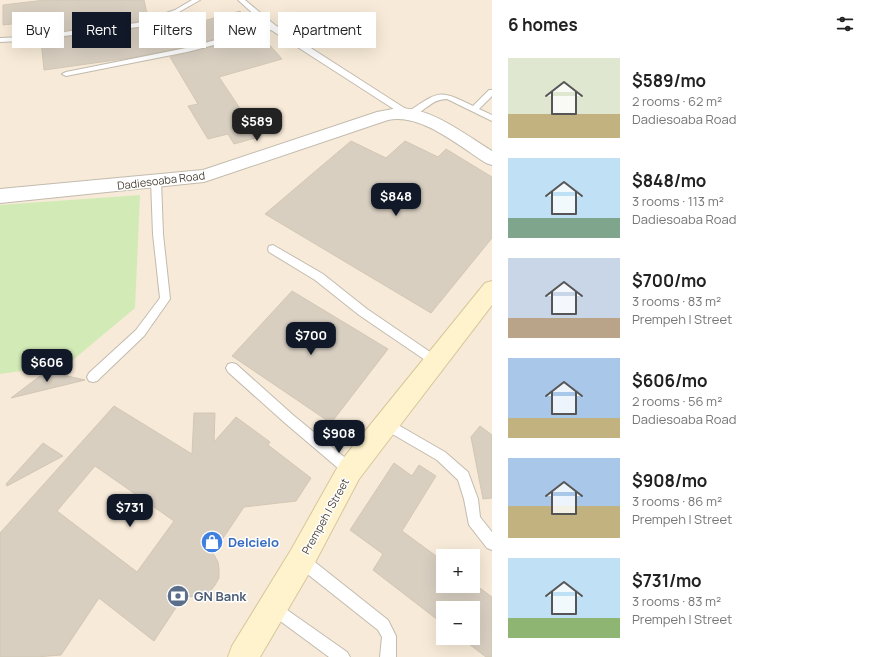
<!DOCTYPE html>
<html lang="en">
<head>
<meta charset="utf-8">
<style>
  body { margin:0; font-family:Manrope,sans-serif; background:#f2f2f2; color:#222; height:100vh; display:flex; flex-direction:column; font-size:15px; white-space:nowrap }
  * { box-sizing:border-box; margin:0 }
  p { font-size:13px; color:#767676 }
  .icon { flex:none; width:22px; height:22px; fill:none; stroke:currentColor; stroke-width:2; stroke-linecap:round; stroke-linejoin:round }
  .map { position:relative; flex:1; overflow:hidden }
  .panel { display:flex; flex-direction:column; background:#fff; width:380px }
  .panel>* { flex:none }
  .top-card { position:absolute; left:12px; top:12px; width:380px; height:36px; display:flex; gap:8px }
  .fabs { position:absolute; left:436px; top:549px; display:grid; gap:8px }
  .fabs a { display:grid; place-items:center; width:44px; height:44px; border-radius:0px; background:#fff; box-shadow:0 4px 16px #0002; font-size:20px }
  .price { position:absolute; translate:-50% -34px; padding:0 9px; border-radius:8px; background:#111827; color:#fff; font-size:13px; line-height:26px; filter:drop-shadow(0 1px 2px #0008) }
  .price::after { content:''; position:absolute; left:50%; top:24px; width:12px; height:9px; margin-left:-6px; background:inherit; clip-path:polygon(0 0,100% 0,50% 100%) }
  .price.active { background:#222; color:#fff }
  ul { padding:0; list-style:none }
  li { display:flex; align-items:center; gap:12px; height:100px; padding:0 16px }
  li span { display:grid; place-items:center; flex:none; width:112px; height:80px; border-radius:0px; color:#555 }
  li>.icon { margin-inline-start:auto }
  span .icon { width:48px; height:48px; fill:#fffc; stroke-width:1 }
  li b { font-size:17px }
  h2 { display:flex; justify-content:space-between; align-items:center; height:48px; padding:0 16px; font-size:17px }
  .chip { padding:0 14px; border-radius:0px; background:#fff; box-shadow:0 4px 16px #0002; font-size:14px; line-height:36px }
  .chip.active { background:#111827; color:#fff }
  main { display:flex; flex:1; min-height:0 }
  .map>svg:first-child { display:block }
  .commercial { fill:#f7ead8; fill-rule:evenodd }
  .green { fill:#d2eab5 }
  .building { fill:#d8cfc1; stroke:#d3c7b4; fill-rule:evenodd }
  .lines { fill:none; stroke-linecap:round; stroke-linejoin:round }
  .service-casing { stroke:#c2bbae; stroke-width:2 }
  .minor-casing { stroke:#c2bbae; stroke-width:2 }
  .secondary-casing { stroke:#d6c79b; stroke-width:2 }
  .service { fill:#fff; fill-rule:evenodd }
  .minor { fill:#fff; fill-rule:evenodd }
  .secondary { fill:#fff3cd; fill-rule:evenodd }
  .labels { text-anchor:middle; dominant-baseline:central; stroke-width:3; stroke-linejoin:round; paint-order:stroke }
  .street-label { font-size:11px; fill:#4b4439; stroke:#fff }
  .near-shop-label { font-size:13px; font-weight:bold; fill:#366cbe; stroke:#fff; text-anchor:start }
  .near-service-label { font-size:13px; font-weight:bold; fill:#4e5e75; stroke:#fff; text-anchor:start }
</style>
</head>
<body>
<main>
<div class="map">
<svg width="492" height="657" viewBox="0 0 492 657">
  <rect width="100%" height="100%" fill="#f6f3ec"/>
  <path class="commercial" d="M 0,0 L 492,0 L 492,657 L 0,657 ZM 443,556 L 473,556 L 473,586 L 443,586 ZM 443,608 L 473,608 L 473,638 L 443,638 Z"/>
  <path class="green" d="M 140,195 L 135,308 L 68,364 L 0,374 L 0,205 Z"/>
  <path class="building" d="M 45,0 L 144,0 L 148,18 L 137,22 L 40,33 L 39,21 L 3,25 L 3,5 Z
    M 240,11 L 255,28 L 186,47 L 130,58 L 44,70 L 41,40 L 138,28 L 149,24 L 152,35 Z
    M 260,34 L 282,59 L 219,77 L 259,137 L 234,144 L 228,134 L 208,139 L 188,106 L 198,104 L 170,57 Z
    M 351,141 L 386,158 L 405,141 L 438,157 L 446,149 L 492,177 L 492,238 L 431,313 L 265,214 Z
    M 292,291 L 388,349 L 331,423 L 232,356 Z
    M 50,372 L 85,380 L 11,398 L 44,373 Z
    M 114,406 L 192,454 L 194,413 L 215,413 L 214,442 L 236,417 L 270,442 L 268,445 L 311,478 L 296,501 L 244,507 L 213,553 L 218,562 L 219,569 L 219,578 L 215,585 L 209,593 L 201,596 L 183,597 L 154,641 L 99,598 L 61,655 L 36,657 L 0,657 L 0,533 ZM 95,466 L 174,521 L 137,572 L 57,511 Z
    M 480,426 L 492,435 L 492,498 L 483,499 L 471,437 Z
    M 43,443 L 63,456 L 7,486 L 6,484 Z
    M 394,463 L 412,476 L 419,465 L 436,476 L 402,531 L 443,561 L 443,586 L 473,586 L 473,583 L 492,597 L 492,657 L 486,657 L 461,638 L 473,638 L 473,608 L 443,608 L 443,624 L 373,570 L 383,554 L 350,530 Z"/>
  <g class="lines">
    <g class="service-casing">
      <path id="service" d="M 192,0 L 200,0 L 179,12 L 138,27 L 23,41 L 0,42 L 0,38 L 23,37 L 137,23 L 175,10 Z
        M 238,0 L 245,0 L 275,25 L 409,111 C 440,91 438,89 473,106 L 489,90 L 492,90 L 492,96 L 479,109 L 492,115 L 492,121 L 447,99 C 427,99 423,119 403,115 L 271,30 L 187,52 L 66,76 L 62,74 L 66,72 L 186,48 L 267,26 Z
        M 156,178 L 161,181 L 163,234 L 170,299 L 144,336 L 97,381 L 93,382 L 89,381 L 87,377 L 89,373 L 136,330 L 160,298 L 153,234 L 151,181 Z
        M 273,245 L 323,274 L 367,309 L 439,358 L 441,361 L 439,364 L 435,366 L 431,364 L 359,315 L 315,280 L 269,252 L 268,249 L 269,246 Z
        M 232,363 L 236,364 L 293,415 L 355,466 L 356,470 L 355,474 L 350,476 L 345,474 L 285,423 L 228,372 L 226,368 L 228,364 Z
        M 386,418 L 445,452 L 468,472 L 478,499 L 480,517 L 492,532 L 492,550 L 487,548 L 469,525 L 464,499 L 458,480 L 437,460 L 382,428 L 380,424 L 382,420 Z
        M 301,553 L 306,555 L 388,620 L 396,636 L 396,657 L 380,657 L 382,637 L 378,630 L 296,565 L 294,560 L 296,555 Z
        M 273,600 L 347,652 L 350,657 L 329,657 L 268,612 L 266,607 L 268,602 Z"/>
    </g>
    <g class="minor-casing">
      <path id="minor" d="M 398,108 C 433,108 464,134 492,151 L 492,165 L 486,163 C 459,146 421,113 388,120 L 204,182 L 0,203 L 0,189 L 203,170 L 377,112 Z"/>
    </g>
    <g class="secondary-casing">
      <path id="secondary" d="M 492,281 L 492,305 L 359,479 L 311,570 L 260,657 L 228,657 L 232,646 L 291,550 L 341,461 L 485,283 Z"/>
    </g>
    <use href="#service" class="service"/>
    <use href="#minor" class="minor"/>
    <use href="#secondary" class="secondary"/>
  </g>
  <defs>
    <g id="shop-disc" transform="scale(1.15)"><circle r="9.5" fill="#3f7fe0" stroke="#fff"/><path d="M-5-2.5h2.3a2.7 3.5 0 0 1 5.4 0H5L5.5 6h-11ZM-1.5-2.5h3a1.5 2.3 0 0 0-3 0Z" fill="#fff"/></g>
    <g id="bank-disc" transform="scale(1.15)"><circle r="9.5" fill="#5c6f8a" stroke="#fff"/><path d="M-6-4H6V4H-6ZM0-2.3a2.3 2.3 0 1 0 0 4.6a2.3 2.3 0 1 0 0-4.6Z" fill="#fff"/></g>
  </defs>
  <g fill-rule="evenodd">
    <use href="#shop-disc" x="212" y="542"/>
    <use href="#bank-disc" x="178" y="596"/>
  </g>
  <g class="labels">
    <g class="street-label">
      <text transform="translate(161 180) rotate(-7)">Dadiesoaba Road</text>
      <text transform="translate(325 516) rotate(-61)">Prempeh I Street</text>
    </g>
    <g class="near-shop-label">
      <text x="228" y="542">Delcielo</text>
    </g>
    <g class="near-service-label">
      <text x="194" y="596">GN Bank</text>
    </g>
  </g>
</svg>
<div class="fabs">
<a>+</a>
<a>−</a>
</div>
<b class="price active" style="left:257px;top:142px">$589</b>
<b class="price" style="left:396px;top:217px">$848</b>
<b class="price" style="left:311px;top:356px">$700</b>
<b class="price" style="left:47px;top:383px">$606</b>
<b class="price" style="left:339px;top:454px">$908</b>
<b class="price" style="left:130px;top:528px">$731</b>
<div class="top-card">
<a class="chip">Buy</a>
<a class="chip active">Rent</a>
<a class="chip">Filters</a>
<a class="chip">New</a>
<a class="chip">Apartment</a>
</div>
</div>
<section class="panel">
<h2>6 homes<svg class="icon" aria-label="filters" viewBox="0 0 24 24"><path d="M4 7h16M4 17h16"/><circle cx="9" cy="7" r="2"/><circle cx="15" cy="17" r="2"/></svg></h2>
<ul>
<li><span style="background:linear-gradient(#dfe7d0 70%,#c2b280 0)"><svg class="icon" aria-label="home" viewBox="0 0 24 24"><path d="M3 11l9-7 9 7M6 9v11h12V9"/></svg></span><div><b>$589/mo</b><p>2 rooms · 62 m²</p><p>Dadiesoaba Road</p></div></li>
<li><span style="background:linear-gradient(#bfe0f5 75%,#7fa58c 0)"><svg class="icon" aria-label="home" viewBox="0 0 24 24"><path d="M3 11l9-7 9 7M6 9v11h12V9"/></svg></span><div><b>$848/mo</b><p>3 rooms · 113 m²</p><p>Dadiesoaba Road</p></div></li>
<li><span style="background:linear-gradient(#c9d6e8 75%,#b9a48a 0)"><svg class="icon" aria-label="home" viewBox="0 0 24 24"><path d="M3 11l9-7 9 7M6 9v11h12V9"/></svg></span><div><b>$700/mo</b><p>3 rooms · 83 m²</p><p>Prempeh I Street</p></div></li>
<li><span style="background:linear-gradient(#a9c7e8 75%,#c2b280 0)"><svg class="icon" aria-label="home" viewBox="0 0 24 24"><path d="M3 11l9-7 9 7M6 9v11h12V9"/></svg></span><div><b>$606/mo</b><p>2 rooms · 56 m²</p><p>Dadiesoaba Road</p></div></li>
<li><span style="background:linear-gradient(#a9c7e8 60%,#c2b280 0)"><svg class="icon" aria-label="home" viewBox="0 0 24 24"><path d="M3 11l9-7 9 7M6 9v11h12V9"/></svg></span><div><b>$908/mo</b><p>3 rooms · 86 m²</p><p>Prempeh I Street</p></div></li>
<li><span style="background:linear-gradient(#bfe0f5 75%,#8fb573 0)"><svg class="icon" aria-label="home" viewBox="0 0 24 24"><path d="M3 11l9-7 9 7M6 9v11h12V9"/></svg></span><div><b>$731/mo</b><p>3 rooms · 83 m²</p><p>Prempeh I Street</p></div></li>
</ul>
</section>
</main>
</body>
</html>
